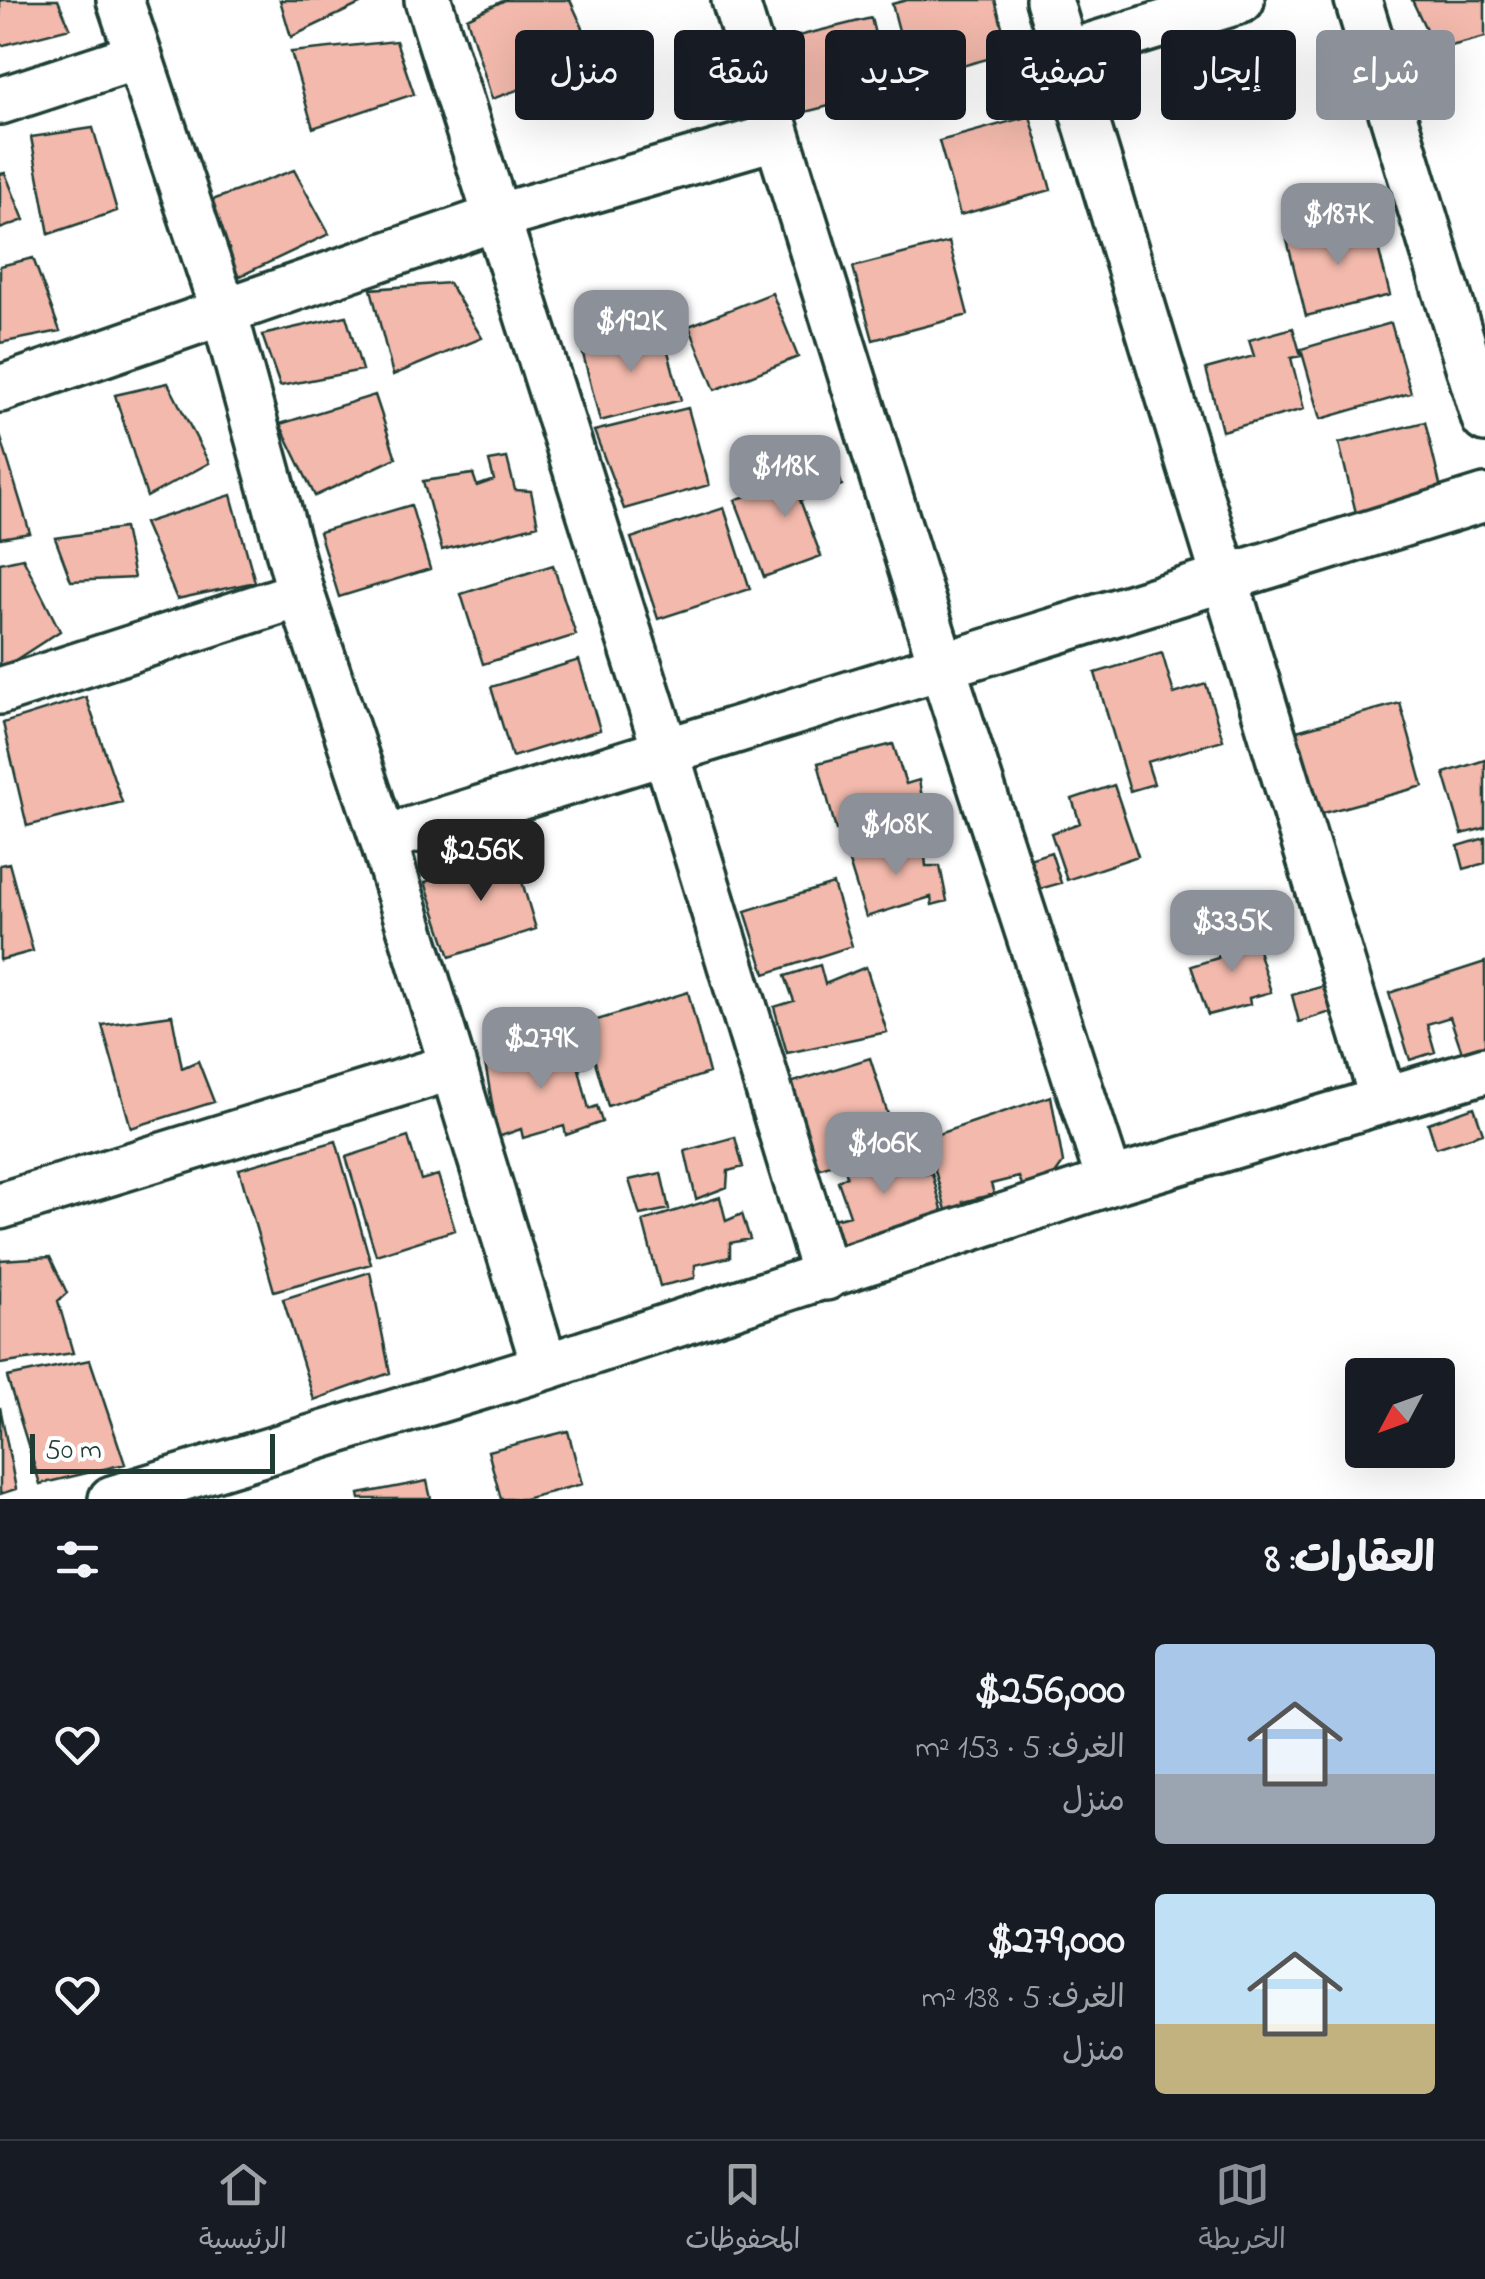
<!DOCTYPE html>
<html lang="ar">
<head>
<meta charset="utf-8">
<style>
  body { margin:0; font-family:"Indie Flower","Playpen Sans Arabic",sans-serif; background:#20242c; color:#f1f3f6; direction:rtl; height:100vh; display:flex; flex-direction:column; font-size:38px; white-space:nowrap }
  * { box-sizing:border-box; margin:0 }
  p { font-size:32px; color:#9ea1a6 }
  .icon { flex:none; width:55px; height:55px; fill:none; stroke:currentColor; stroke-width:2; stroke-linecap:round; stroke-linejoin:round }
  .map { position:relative; height:1499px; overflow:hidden; direction:ltr }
  .details { display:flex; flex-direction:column; background:#171b24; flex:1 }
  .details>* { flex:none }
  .guide { position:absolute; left:30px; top:30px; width:1425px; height:90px; direction:rtl; display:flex; gap:20px }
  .needle { width:65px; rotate:229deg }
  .fabs { position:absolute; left:1345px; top:1358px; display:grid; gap:20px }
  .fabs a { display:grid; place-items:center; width:110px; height:110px; border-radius:10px; background:#171b24; box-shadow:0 10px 40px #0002; font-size:50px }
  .scale { position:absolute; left:30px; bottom:25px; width:245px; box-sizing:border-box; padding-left:10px; border:5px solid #1f3d34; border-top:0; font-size:28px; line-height:35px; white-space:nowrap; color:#1f3d34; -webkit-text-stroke:8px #fff; paint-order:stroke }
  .price { position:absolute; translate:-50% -85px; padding:0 22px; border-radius:20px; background:#8c9099; color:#fff; font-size:32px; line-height:65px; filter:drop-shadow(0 2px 5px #0008) }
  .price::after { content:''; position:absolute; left:50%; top:60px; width:30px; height:22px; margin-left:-15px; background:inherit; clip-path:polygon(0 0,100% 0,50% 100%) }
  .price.on { background:#222; color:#fff }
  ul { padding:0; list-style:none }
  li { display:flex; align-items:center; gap:30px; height:250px; padding:0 50px }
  li span { display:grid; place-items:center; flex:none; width:280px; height:200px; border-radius:10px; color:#555 }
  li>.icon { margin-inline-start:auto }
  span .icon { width:120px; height:120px; fill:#fffc; stroke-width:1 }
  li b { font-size:42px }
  h2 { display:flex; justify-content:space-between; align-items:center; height:120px; padding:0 50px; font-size:42px }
  .tag { padding:0 35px; border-radius:10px; background:#171b24; box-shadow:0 10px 40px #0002; font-size:35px; line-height:90px }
  .tag.on { background:#8c9099; color:#fff }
  .menu { display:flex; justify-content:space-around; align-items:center; height:140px; border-top:2px solid #363941; background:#171b24; font-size:28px; color:#9ea1a6 }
  .menu a { display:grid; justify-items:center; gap:5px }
  .menu .on { color:#8c9099 }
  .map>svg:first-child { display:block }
  .building { fill:#f2b9ac; stroke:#1f3d34; stroke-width:2.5 }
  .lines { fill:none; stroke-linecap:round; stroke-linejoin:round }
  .minor-casing { stroke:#1f3d34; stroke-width:52 }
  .minor { stroke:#fff; stroke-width:45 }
</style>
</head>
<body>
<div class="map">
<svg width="1485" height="1499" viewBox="0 0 1485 1499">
  <rect width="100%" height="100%" fill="#fff"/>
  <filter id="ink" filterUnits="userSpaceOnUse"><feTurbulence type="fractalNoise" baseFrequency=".01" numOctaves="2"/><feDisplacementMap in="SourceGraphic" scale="20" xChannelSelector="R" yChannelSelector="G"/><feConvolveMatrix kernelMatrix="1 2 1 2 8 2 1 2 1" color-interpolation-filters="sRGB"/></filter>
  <g filter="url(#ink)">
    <path class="building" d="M 0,0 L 58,0 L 70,28 L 0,46 Z
      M 280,0 L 359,0 L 360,4 L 291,37 Z
      M 505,0 L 570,0 L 598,61 L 492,99 L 467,18 Z
      M 907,0 L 995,0 L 1009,53 L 912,80 L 892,4 Z
      M 1412,0 L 1485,0 L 1485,37 L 1436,50 Z
      M 871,18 L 889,91 L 797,114 L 778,41 Z
      M 396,41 L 414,94 L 313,128 L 291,52 Z
      M 1030,116 L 1051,190 L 960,215 L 939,141 Z
      M 93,128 L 117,211 L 49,234 L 31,137 Z
      M 294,170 L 329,234 L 234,279 L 207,202 Z
      M 5,173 L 24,220 L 0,229 L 0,174 Z
      M 1371,219 L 1390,295 L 1306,316 L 1287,240 Z
      M 949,242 L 968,315 L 873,340 L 853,267 Z
      M 33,258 L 60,331 L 0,343 L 0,266 Z
      M 449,283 L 482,338 L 393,375 L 371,289 Z
      M 772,293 L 798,357 L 715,390 L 689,326 Z
      M 346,316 L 362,370 L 280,386 L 262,335 Z
      M 1391,323 L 1411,393 L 1321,419 L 1301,349 Z
      M 1293,328 L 1301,356 L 1291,358 L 1304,409 L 1222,431 L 1206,369 L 1254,356 L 1249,340 Z
      M 662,329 L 681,400 L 600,421 L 582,350 Z
      M 168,383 L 209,463 L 147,497 L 115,395 Z
      M 375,395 L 396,458 L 315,496 L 280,424 Z
      M 688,408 L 709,485 L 624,509 L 594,431 Z
      M 1425,422 L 1442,493 L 1356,513 L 1339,443 Z
      M 0,435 L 30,533 L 0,538 Z
      M 507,458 L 515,490 L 531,491 L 538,525 L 442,550 L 423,481 L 473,474 L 477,486 L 494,480 L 489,461 Z
      M 834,463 L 842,485 L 800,500 L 821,556 L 764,577 L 735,500 Z
      M 231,495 L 255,582 L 177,599 L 144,523 Z
      M 411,505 L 430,569 L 339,597 L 319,532 Z
      M 724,508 L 750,589 L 658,619 L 631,538 Z
      M 124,528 L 134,578 L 71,581 L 55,538 Z
      M 23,558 L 60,631 L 0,670 L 0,563 Z
      M 553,565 L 576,635 L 483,664 L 461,594 Z
      M 1162,653 L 1174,694 L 1206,684 L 1223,740 L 1147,762 L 1154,784 L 1130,791 L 1095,673 Z
      M 579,660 L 600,730 L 512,757 L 491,687 Z
      M 86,697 L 122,802 L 27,826 L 3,723 Z
      M 1400,703 L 1423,786 L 1316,815 L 1293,732 Z
      M 893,744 L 906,784 L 919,780 L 924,809 L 836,830 L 818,763 Z
      M 1485,760 L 1485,828 L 1462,834 L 1444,773 Z
      M 1114,785 L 1138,856 L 1067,880 L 1051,833 L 1080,823 L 1072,799 Z
      M 923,837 L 926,866 L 940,866 L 947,901 L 932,905 L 931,897 L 866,917 L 848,859 Z
      M 1485,838 L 1485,863 L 1464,869 L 1458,846 Z
      M 513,851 L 536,929 L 450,957 L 425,882 Z
      M 1051,852 L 1061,883 L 1036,890 L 1026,860 Z
      M 9,863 L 33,951 L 0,960 L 0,865 Z
      M 833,884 L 852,946 L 765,974 L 745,911 Z
      M 1252,931 L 1271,992 L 1249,998 L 1250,1004 L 1208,1015 L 1191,966 L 1218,958 L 1223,940 Z
      M 1485,962 L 1485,1048 L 1463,1055 L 1450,1017 L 1427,1024 L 1435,1052 L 1410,1060 L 1389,993 Z
      M 820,965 L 825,984 L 866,967 L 887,1032 L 787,1053 L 774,1007 L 794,1001 L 785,976 Z
      M 1324,986 L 1331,1012 L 1299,1022 L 1292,995 Z
      M 688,992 L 709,1073 L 608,1106 L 584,1024 Z
      M 172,1015 L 182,1068 L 198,1061 L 214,1102 L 131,1128 L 102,1025 Z
      M 580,1030 L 590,1064 L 579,1069 L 589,1109 L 597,1106 L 602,1122 L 566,1135 L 564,1126 L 523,1138 L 521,1129 L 498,1137 L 485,1063 L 557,1047 L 559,1066 L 572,1063 L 564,1038 Z
      M 870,1058 L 897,1143 L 815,1170 L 787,1084 Z
      M 1051,1096 L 1063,1163 L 1053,1177 L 1023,1187 L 1019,1177 L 991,1184 L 994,1194 L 963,1202 L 965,1213 L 948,1217 L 926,1138 Z
      M 1474,1107 L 1483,1133 L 1436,1148 L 1428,1123 Z
      M 408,1137 L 421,1180 L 438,1175 L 455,1230 L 376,1255 L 346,1157 Z
      M 735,1137 L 743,1167 L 728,1171 L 727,1187 L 696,1199 L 685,1151 Z
      M 336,1141 L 371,1264 L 274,1291 L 239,1169 Z
      M 916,1146 L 925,1174 L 932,1173 L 943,1213 L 830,1249 L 824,1221 L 850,1215 L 838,1181 L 847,1176 L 844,1164 Z
      M 661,1173 L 669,1209 L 640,1215 L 629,1180 Z
      M 720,1197 L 726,1221 L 742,1214 L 750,1239 L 730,1243 L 730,1257 L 695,1265 L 695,1278 L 660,1286 L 643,1221 Z
      M 50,1257 L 67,1293 L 58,1301 L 73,1353 L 0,1364 L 0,1260 Z
      M 370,1272 L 390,1373 L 314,1400 L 283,1299 Z
      M 90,1360 L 125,1464 L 40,1484 L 7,1377 Z
      M 0,1407 L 16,1489 L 0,1494 Z
      M 568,1431 L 582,1484 L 524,1499 L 501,1499 L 488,1451 Z
      M 427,1481 L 431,1499 L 360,1499 L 359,1494 Z"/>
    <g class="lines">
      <g class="minor-casing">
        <path id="minor" d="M 120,0 L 224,312 L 301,594 L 383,839 L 545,1367
          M 428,0 L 666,752 L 826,1277
          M 735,0 L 942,666 L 1110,1182
          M 1049,0 L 1383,1099
          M 1358,0 L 1485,419
          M 1066,54 L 1241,0
          M 0,101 L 138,56
          M 0,389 L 498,217 L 777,136
          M 0,691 L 301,594
          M 383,839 L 1485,498
          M 0,1206 L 452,1067
          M 112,1499 L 545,1367 L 1110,1182 L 1485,1070"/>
      </g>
      <use href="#minor" class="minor"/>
    </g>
  </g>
</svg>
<div class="fabs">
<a><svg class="needle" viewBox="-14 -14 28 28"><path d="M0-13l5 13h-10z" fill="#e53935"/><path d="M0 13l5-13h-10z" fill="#9ea1a6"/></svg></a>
</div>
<div class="scale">50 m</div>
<b class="price" style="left:1338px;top:268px">$187K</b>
<b class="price" style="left:631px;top:375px">$192K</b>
<b class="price" style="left:785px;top:520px">$118K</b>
<b class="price" style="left:896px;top:878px">$108K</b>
<b class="price on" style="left:481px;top:904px">$256K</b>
<b class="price" style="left:1232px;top:975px">$335K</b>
<b class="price" style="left:541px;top:1092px">$279K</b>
<b class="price" style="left:884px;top:1197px">$106K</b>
<div class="guide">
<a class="tag on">شراء</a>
<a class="tag">إيجار</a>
<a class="tag">تصفية</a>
<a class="tag">جديد</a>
<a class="tag">شقة</a>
<a class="tag">منزل</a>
</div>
</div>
<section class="details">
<h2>العقارات: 8<svg class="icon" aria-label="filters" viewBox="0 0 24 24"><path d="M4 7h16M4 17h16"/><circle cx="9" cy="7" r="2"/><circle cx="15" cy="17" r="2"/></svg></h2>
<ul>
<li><span style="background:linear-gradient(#a9c7e8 65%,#9aa5b1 0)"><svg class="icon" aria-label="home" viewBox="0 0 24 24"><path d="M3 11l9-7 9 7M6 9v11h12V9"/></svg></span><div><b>$256,000</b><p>الغرف: 5 · 153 m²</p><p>منزل</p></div><svg class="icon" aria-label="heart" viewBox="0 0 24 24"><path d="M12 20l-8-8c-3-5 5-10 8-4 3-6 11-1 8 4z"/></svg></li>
<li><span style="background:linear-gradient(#bfe0f5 65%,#c2b280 0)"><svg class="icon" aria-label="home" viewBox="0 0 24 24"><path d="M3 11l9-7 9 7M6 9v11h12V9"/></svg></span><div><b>$279,000</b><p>الغرف: 5 · 138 m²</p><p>منزل</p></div><svg class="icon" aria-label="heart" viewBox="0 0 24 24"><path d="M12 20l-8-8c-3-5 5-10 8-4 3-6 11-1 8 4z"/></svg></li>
</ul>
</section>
<nav class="menu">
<a class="on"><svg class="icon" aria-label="map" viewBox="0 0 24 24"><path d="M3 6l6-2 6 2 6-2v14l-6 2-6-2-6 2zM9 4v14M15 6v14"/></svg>الخريطة</a>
<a><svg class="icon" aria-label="saved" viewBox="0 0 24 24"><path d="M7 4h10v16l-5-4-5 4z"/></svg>المحفوظات</a>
<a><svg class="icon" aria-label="home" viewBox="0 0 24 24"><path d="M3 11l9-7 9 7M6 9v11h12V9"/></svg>الرئيسية</a>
</nav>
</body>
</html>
